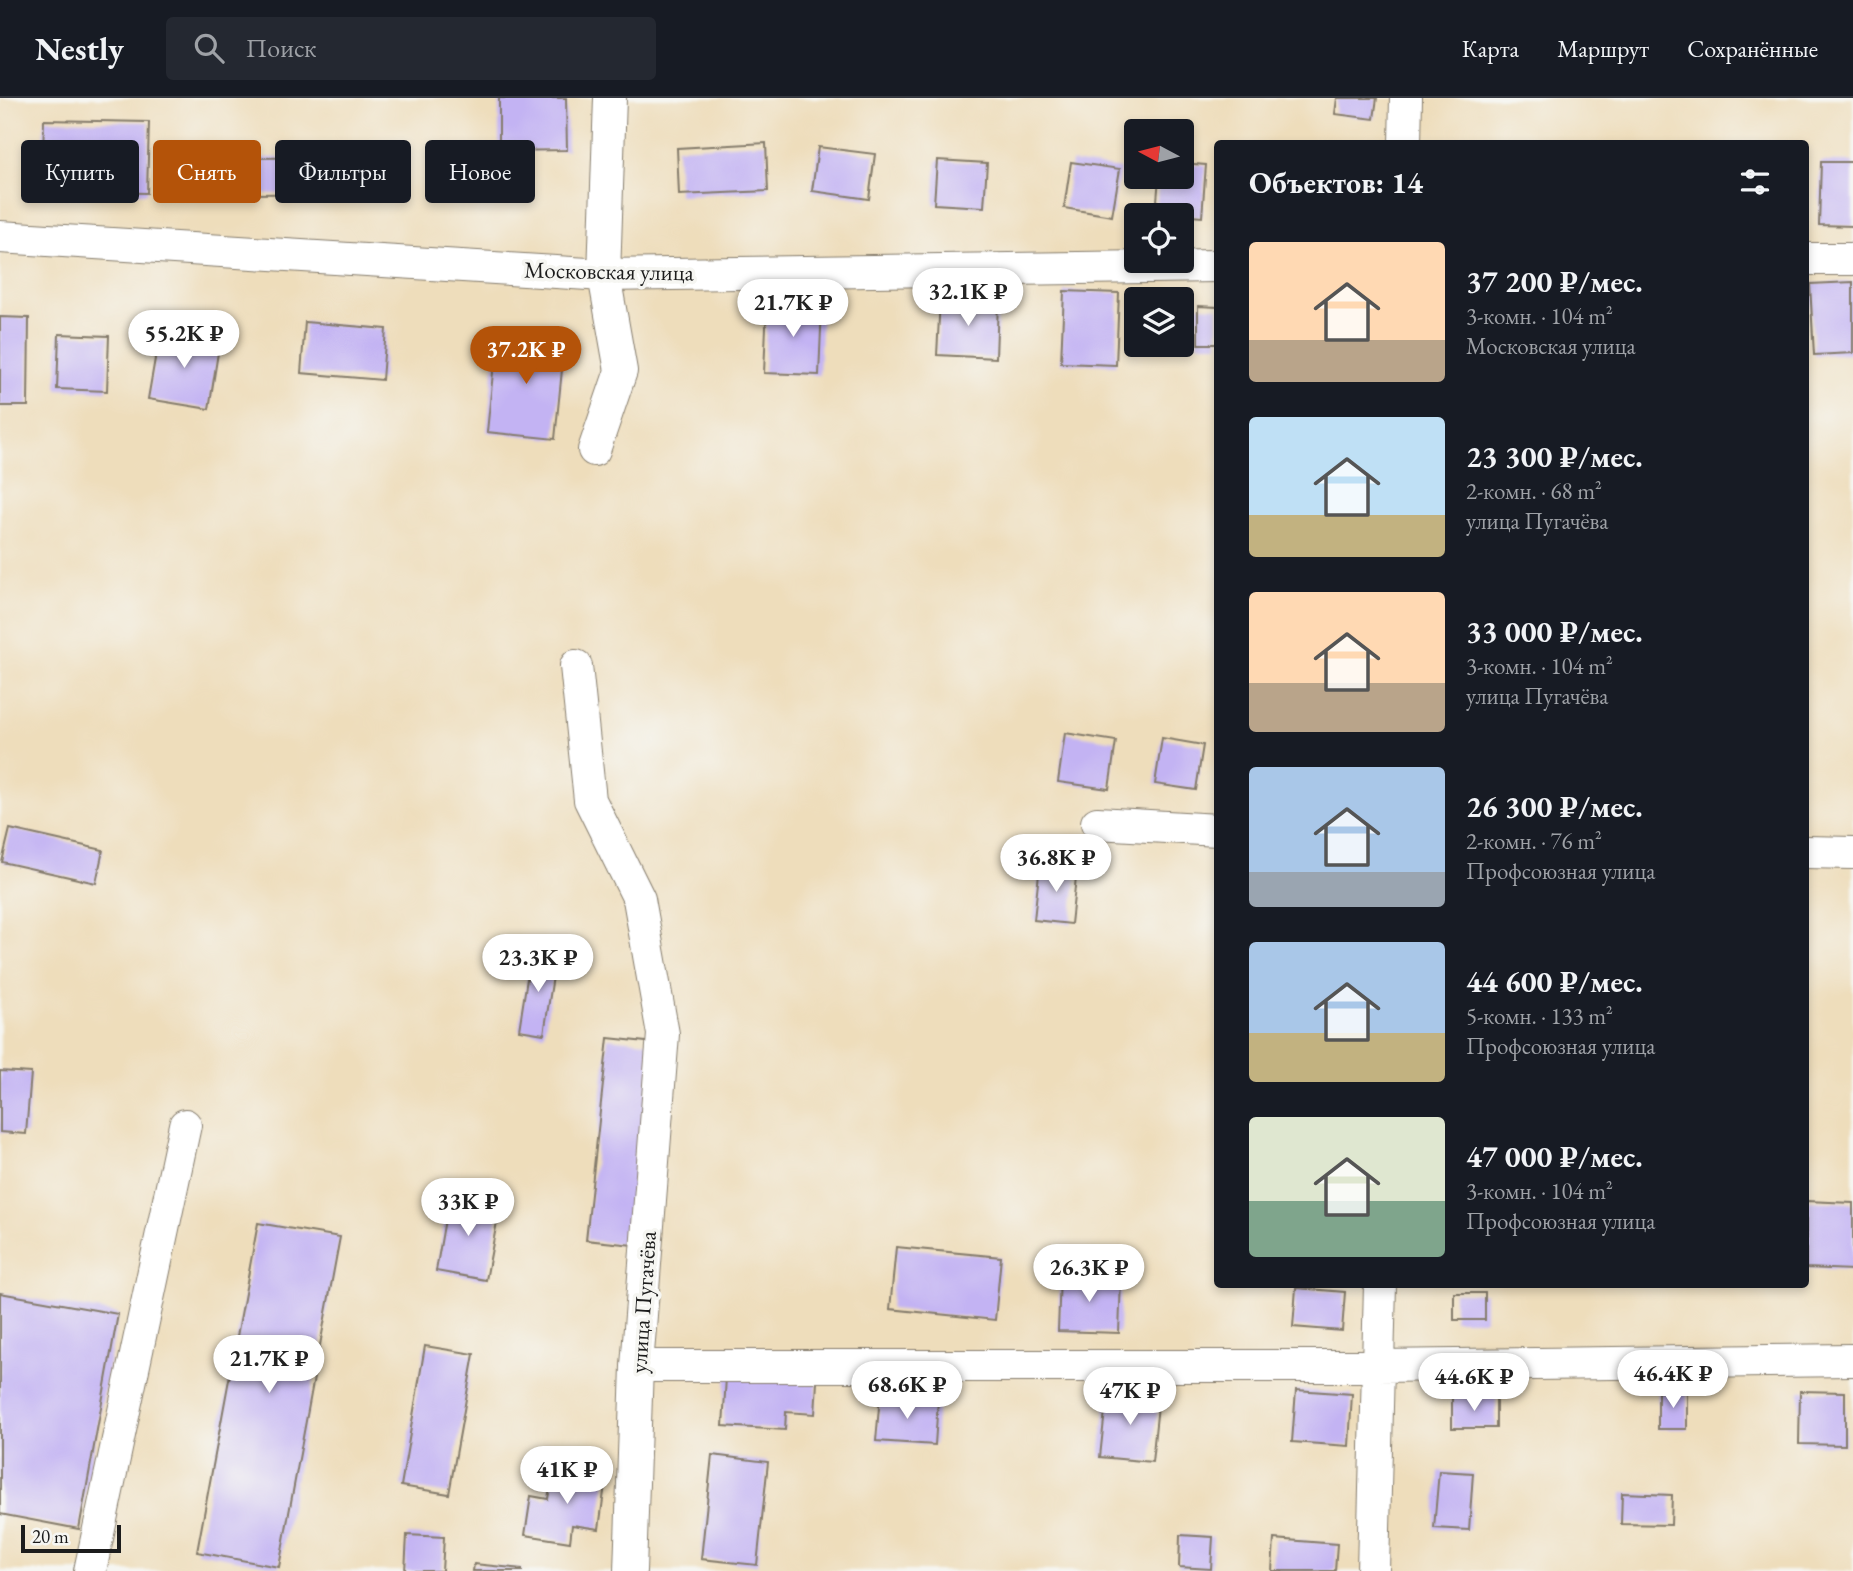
<!DOCTYPE html>
<html lang="ru">
<head>
<meta charset="utf-8">
<style>
  body { margin:0; font-family:"EB Garamond",serif; background:#242831; color:#f1f3f6; height:100vh; display:flex; flex-direction:column; font-size:26px; white-space:nowrap }
  * { box-sizing:border-box; margin:0 }
  p { font-size:23px; color:#9ea1a6 }
  .icon { flex:none; width:38px; height:38px; fill:none; stroke:currentColor; stroke-width:2; stroke-linecap:round; stroke-linejoin:round }
  .map { position:relative; flex:1; overflow:hidden }
  .details { position:absolute; left:1214px; top:42px; width:595px; height:1148px; display:flex; flex-direction:column; background:#171b24; border-radius:7px; box-shadow:0 4px 10px #0003 }
  .details>* { flex:none }
  .banner { position:absolute; left:21px; top:42px; width:665px; height:63px; display:flex; gap:14px }
  .needle { width:46px; rotate:277deg }
  .tools { position:absolute; left:1124px; top:21px; display:grid; gap:14px }
  .tools a { display:grid; place-items:center; width:70px; height:70px; border-radius:7px; background:#171b24; box-shadow:0 4px 10px #0003; font-size:35px }
  .scale { position:absolute; left:21px; bottom:18px; width:100px; box-sizing:border-box; padding-left:7px; border:4px solid #1c1c1c; border-top:0; font-size:19px; line-height:24px; white-space:nowrap; color:#1c1c1c; -webkit-text-stroke:5px #f6f6f2; paint-order:stroke }
  .price { position:absolute; translate:-50% -60px; padding:0 16px; border-radius:24px; background:#fff; color:#222; font-size:23px; line-height:46px; filter:drop-shadow(0 2px 4px #0008) }
  .price::after { content:''; position:absolute; left:50%; top:42px; width:21px; height:16px; margin-left:-10px; background:inherit; clip-path:polygon(0 0,100% 0,50% 100%) }
  .price.on { background:#b45309; color:#fff }
  ul { padding:0; list-style:none }
  li { display:flex; align-items:center; gap:21px; height:175px; padding:0 35px }
  li span { display:grid; place-items:center; flex:none; width:196px; height:140px; border-radius:7px; color:#555 }
  li>.icon { margin-inline-start:auto }
  span .icon { width:84px; height:84px; fill:#fffc; stroke-width:1 }
  li b { font-size:30px }
  h2 { display:flex; justify-content:space-between; align-items:center; height:84px; padding:0 35px; font-size:30px }
  .pill { padding:0 24px; border-radius:7px; background:#171b24; box-shadow:0 4px 10px #0003; font-size:24px; line-height:63px }
  .pill.on { background:#b45309; color:#fff }
  header { display:flex; align-items:center; gap:42px; box-sizing:border-box; height:98px; padding:0 35px; background:#171b24; border-bottom:2px solid #363941 }
  header strong { font-size:33px }
  nav { display:flex; gap:38px; margin-inline-start:auto; font-size:24px }
  .search { width:490px; height:63px; background:#242831; display:flex; align-items:center; gap:18px; box-sizing:border-box; padding:0 24px; border-radius:7px; color:#9ea1a6; font-size:26px }
  .map>svg:first-child { display:block }
  .building { fill:#c3b3f3 }
  .lines { fill:none; stroke-linecap:round; stroke-linejoin:round }
  .minor-casing { stroke:#857c6c; stroke-width:34 }
  .minor { stroke:#fff; stroke-width:32 }
  .labels { text-anchor:middle; dominant-baseline:central; stroke-width:7; stroke-linejoin:round; paint-order:stroke }
  .street-label { font-size:23px; fill:#1c1c1c; stroke:#f6f6f2 }
</style>
</head>
<body>
<header>
<strong>Nestly</strong>
<div class="search"><svg class="icon" aria-label="search" viewBox="0 0 24 24"><circle cx="10" cy="10" r="6"/><path d="M15 15l6 6"/></svg>Поиск</div>
<nav><a>Карта</a><a>Маршрут</a><a>Сохранённые</a></nav>
</header>
<div class="map">
<svg width="1853" height="1473" viewBox="0 0 1853 1473">
  <rect width="100%" height="100%" fill="#f6f6f2"/>
  <filter id="ink" filterUnits="userSpaceOnUse"><feTurbulence type="fractalNoise" baseFrequency=".0143" numOctaves="2"/><feDisplacementMap in="SourceGraphic" scale="14" xChannelSelector="R" yChannelSelector="G"/><feConvolveMatrix kernelMatrix="1 2 1 2 8 2 1 2 1" color-interpolation-filters="sRGB"/></filter>
  <filter id="wash" filterUnits="userSpaceOnUse"><feTurbulence type="fractalNoise" baseFrequency=".00686" numOctaves="4" result="noise"/><feDisplacementMap in="SourceGraphic" scale="28" xChannelSelector="R" yChannelSelector="G"/><feGaussianBlur stdDeviation="1.57" result="paint"/><feColorMatrix in="noise" values="0 0 0 0 0 0 0 0 0 0 0 0 0 0 0 0 0 1.4 0 .05"/><feComposite in="paint" operator="in"/></filter>
  <g filter="url(#wash)">
    <rect width="100%" height="100%" fill="#edb"/>
    <g id="blocks">
      <path class="building" d="M 499,0 L 566,0 L 567,52 L 499,53 Z
        M 1337,0 L 1377,0 L 1374,21 L 1335,16 Z
        M 44,22 L 149,24 L 147,95 L 42,93 Z
        M 766,45 L 768,93 L 679,97 L 677,50 Z
        M 818,49 L 875,56 L 869,101 L 812,93 Z
        M 372,59 L 372,95 L 239,96 L 239,60 Z
        M 937,62 L 987,65 L 984,109 L 934,106 Z
        M 1071,64 L 1120,71 L 1112,118 L 1064,110 Z
        M 1821,64 L 1853,64 L 1853,128 L 1819,127 Z
        M 1181,65 L 1206,67 L 1202,119 L 1156,115 L 1159,79 L 1181,79 Z
        M 1853,184 L 1853,255 L 1814,257 L 1810,186 Z
        M 1064,193 L 1119,195 L 1116,267 L 1061,265 Z
        M 940,201 L 998,203 L 996,260 L 937,257 Z
        M 767,206 L 822,208 L 819,277 L 764,275 Z
        M 1198,208 L 1218,209 L 1218,246 L 1198,246 Z
        M 0,219 L 29,220 L 28,308 L 0,308 Z
        M 305,224 L 386,231 L 382,282 L 301,275 Z
        M 160,232 L 220,242 L 209,311 L 148,301 Z
        M 497,235 L 565,242 L 555,341 L 487,334 Z
        M 59,236 L 109,238 L 107,293 L 57,291 Z
        M 1065,635 L 1116,643 L 1109,691 L 1058,684 Z
        M 1162,640 L 1203,647 L 1196,692 L 1155,686 Z
        M 10,731 L 103,752 L 96,785 L 2,764 Z
        M 1040,766 L 1077,770 L 1071,826 L 1034,822 Z
        M 531,855 L 556,859 L 544,936 L 519,932 Z
        M 608,940 L 674,947 L 652,1149 L 586,1142 Z
        M 0,973 L 31,975 L 26,1036 L 0,1034 Z
        M 449,1098 L 500,1108 L 486,1182 L 436,1173 Z
        M 1806,1103 L 1853,1105 L 1853,1172 L 1806,1170 Z
        M 258,1125 L 340,1139 L 279,1469 L 197,1454 Z
        M 896,1149 L 1001,1159 L 995,1222 L 890,1211 Z
        M 1060,1177 L 1121,1180 L 1119,1235 L 1058,1233 Z
        M 1296,1190 L 1345,1194 L 1342,1233 L 1293,1229 Z
        M 0,1195 L 118,1216 L 79,1431 L 0,1416 Z
        M 1454,1195 L 1485,1195 L 1485,1222 L 1454,1222 Z
        M 425,1248 L 474,1256 L 449,1396 L 401,1388 Z
        M 727,1263 L 818,1268 L 815,1316 L 786,1314 L 785,1332 L 723,1328 Z
        M 1296,1292 L 1352,1296 L 1349,1348 L 1292,1344 Z
        M 1800,1293 L 1845,1294 L 1845,1347 L 1799,1346 Z
        M 1107,1294 L 1159,1298 L 1152,1364 L 1100,1359 Z
        M 1658,1294 L 1687,1294 L 1687,1331 L 1658,1331 Z
        M 880,1298 L 938,1302 L 935,1347 L 876,1343 Z
        M 1452,1299 L 1496,1299 L 1496,1330 L 1452,1330 Z
        M 712,1357 L 768,1364 L 757,1467 L 701,1461 Z
        M 553,1371 L 606,1379 L 599,1431 L 572,1427 L 570,1444 L 525,1437 L 531,1398 L 548,1401 Z
        M 1439,1373 L 1473,1375 L 1469,1432 L 1434,1430 Z
        M 1622,1395 L 1672,1397 L 1671,1427 L 1621,1426 Z
        M 407,1437 L 444,1439 L 442,1473 L 405,1473 Z
        M 1180,1437 L 1213,1439 L 1211,1471 L 1179,1469 Z
        M 1274,1441 L 1337,1446 L 1335,1473 L 1272,1473 Z
        M 474,1466 L 522,1471 L 522,1473 L 473,1473 Z"/>
    </g>
  </g>
  <g filter="url(#ink)">
    <use href="#blocks" fill-opacity="0" stroke="#857c6c" stroke-width="2"/>
    <g class="lines">
      <g class="minor-casing">
        <path id="minor" d="M 1405,46 L 1406,0
          M 0,139 L 604,177 L 1218,168
          M 1806,161 L 1853,161
          M 594,352 L 621,273 L 604,177 L 610,0
          M 576,568 L 590,702 L 639,801 L 663,936 L 637,1268 L 630,1473
          M 1097,725 L 1218,732
          M 1806,754 L 1853,755
          M 637,1268 L 1378,1268 L 1853,1262
          M 90,1473 L 185,1027
          M 1373,1473 L 1380,1186"/>
      </g>
      <use href="#minor" class="minor"/>
    </g>
  </g>
  <g class="labels">
    <g class="street-label">
      <text transform="translate(609 173) rotate(1)">Московская улица</text>
      <text transform="translate(643 1204) rotate(-86)">улица Пугачёва</text>
    </g>
  </g>
</svg>
<div class="tools">
<a><svg class="needle" viewBox="-14 -14 28 28"><path d="M0-13l5 13h-10z" fill="#e53935"/><path d="M0 13l5-13h-10z" fill="#9ea1a6"/></svg></a>
<a><svg class="icon" aria-label="locate" viewBox="0 0 24 24"><circle cx="12" cy="12" r="6"/><path d="M12 2v4M12 18v4M2 12h4M18 12h4"/></svg></a>
<a><svg class="icon" aria-label="layers" viewBox="0 0 24 24"><path d="M12 4l9 5-9 5-9-5zM3 14l9 5 9-5"/></svg></a>
</div>
<div class="scale">20 m</div>
<b class="price" style="left:968px;top:230px">32.1K ₽</b>
<b class="price" style="left:793px;top:241px">21.7K ₽</b>
<b class="price" style="left:184px;top:272px">55.2K ₽</b>
<b class="price on" style="left:526px;top:288px">37.2K ₽</b>
<b class="price" style="left:1056px;top:796px">36.8K ₽</b>
<b class="price" style="left:538px;top:896px">23.3K ₽</b>
<b class="price" style="left:468px;top:1140px">33K ₽</b>
<b class="price" style="left:1089px;top:1206px">26.3K ₽</b>
<b class="price" style="left:269px;top:1297px">21.7K ₽</b>
<b class="price" style="left:1673px;top:1312px">46.4K ₽</b>
<b class="price" style="left:1474px;top:1315px">44.6K ₽</b>
<b class="price" style="left:907px;top:1323px">68.6K ₽</b>
<b class="price" style="left:1130px;top:1329px">47K ₽</b>
<b class="price" style="left:567px;top:1408px">41K ₽</b>
<div class="banner">
<a class="pill">Купить</a>
<a class="pill on">Снять</a>
<a class="pill">Фильтры</a>
<a class="pill">Новое</a>
</div>
<section class="details">
<h2>Объектов: 14<svg class="icon" aria-label="filters" viewBox="0 0 24 24"><path d="M4 7h16M4 17h16"/><circle cx="9" cy="7" r="2"/><circle cx="15" cy="17" r="2"/></svg></h2>
<ul>
<li><span style="background:linear-gradient(#ffd9b3 70%,#b9a48a 0)"><svg class="icon" aria-label="home" viewBox="0 0 24 24"><path d="M3 11l9-7 9 7M6 9v11h12V9"/></svg></span><div><b>37 200 ₽/мес.</b><p>3-комн. · 104 m²</p><p>Московская улица</p></div></li>
<li><span style="background:linear-gradient(#bfe0f5 70%,#c2b280 0)"><svg class="icon" aria-label="home" viewBox="0 0 24 24"><path d="M3 11l9-7 9 7M6 9v11h12V9"/></svg></span><div><b>23 300 ₽/мес.</b><p>2-комн. · 68 m²</p><p>улица Пугачёва</p></div></li>
<li><span style="background:linear-gradient(#ffd9b3 65%,#b9a48a 0)"><svg class="icon" aria-label="home" viewBox="0 0 24 24"><path d="M3 11l9-7 9 7M6 9v11h12V9"/></svg></span><div><b>33 000 ₽/мес.</b><p>3-комн. · 104 m²</p><p>улица Пугачёва</p></div></li>
<li><span style="background:linear-gradient(#a9c7e8 75%,#9aa5b1 0)"><svg class="icon" aria-label="home" viewBox="0 0 24 24"><path d="M3 11l9-7 9 7M6 9v11h12V9"/></svg></span><div><b>26 300 ₽/мес.</b><p>2-комн. · 76 m²</p><p>Профсоюзная улица</p></div></li>
<li><span style="background:linear-gradient(#a9c7e8 65%,#c2b280 0)"><svg class="icon" aria-label="home" viewBox="0 0 24 24"><path d="M3 11l9-7 9 7M6 9v11h12V9"/></svg></span><div><b>44 600 ₽/мес.</b><p>5-комн. · 133 m²</p><p>Профсоюзная улица</p></div></li>
<li><span style="background:linear-gradient(#dfe7d0 60%,#7fa58c 0)"><svg class="icon" aria-label="home" viewBox="0 0 24 24"><path d="M3 11l9-7 9 7M6 9v11h12V9"/></svg></span><div><b>47 000 ₽/мес.</b><p>3-комн. · 104 m²</p><p>Профсоюзная улица</p></div></li>
</ul>
</section>
</div>
</body>
</html>
